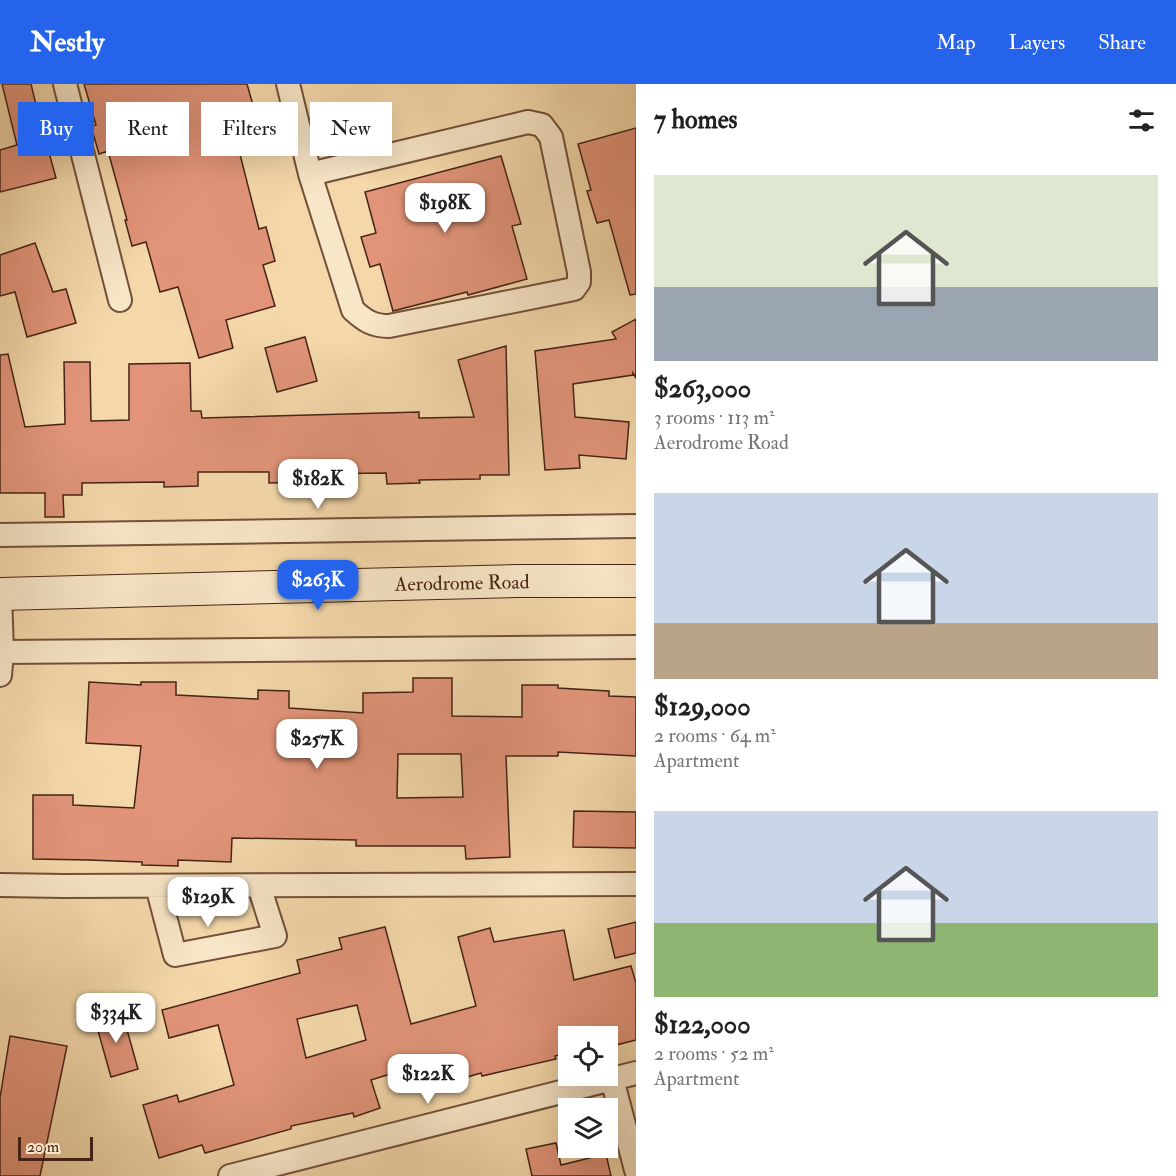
<!DOCTYPE html>
<html lang="en">
<head>
<meta charset="utf-8">
<style>
  body { margin:0; font-family:"IM FELL Double Pica",serif; background:#f2f2f2; color:#222; height:100vh; display:flex; flex-direction:column; font-size:22px; white-space:nowrap }
  * { box-sizing:border-box; margin:0 }
  p { font-size:20px; color:#767676 }
  .icon { flex:none; width:33px; height:33px; fill:none; stroke:currentColor; stroke-width:2; stroke-linecap:round; stroke-linejoin:round }
  .map { position:relative; flex:1; overflow:hidden }
  .drawer { display:flex; flex-direction:column; background:#fff; width:540px }
  .drawer>* { flex:none }
  .banner { position:absolute; left:18px; top:18px; width:528px; height:54px; display:flex; gap:12px }
  .buttons { position:absolute; left:558px; top:942px; display:grid; gap:12px }
  .buttons a { display:grid; place-items:center; width:60px; height:60px; border-radius:0px; background:#fff; box-shadow:0 6px 24px #0002; font-size:30px }
  .scale { position:absolute; left:18px; bottom:15px; width:75px; box-sizing:border-box; padding-left:6px; border:3px solid #462315; border-top:0; font-size:16px; line-height:21px; white-space:nowrap; color:#462315; -webkit-text-stroke:4px #f8e6c8; paint-order:stroke }
  .price { position:absolute; translate:-50% -51px; padding:0 14px; border-radius:12px; background:#fff; color:#222; font-size:20px; line-height:39px; filter:drop-shadow(0 2px 3px #0008) }
  .price::after { content:''; position:absolute; left:50%; top:36px; width:18px; height:14px; margin-left:-9px; background:inherit; clip-path:polygon(0 0,100% 0,50% 100%) }
  .price.selected { background:#2563eb; color:#fff }
  ul { padding:0; list-style:none }
  li { display:grid; align-content:center; gap:12px; height:318px; padding:0 18px }
  li span { display:grid; place-items:center; height:186px; border-radius:0px; color:#555 }
  li>.icon { margin-inline-start:auto }
  span .icon { width:108px; height:108px; fill:#fffc; stroke-width:1 }
  li b { font-size:26px }
  h2 { display:flex; justify-content:space-between; align-items:center; height:72px; padding:0 18px; font-size:26px }
  .chip { padding:0 21px; border-radius:0px; background:#fff; box-shadow:0 6px 24px #0002; font-size:21px; line-height:54px }
  .chip.selected { background:#2563eb; color:#fff }
  header { display:flex; align-items:center; gap:36px; box-sizing:border-box; height:84px; padding:0 30px; background:#2563eb; color:#fff }
  header strong { font-size:28px }
  nav { display:flex; gap:33px; margin-inline-start:auto; font-size:21px }
  main { display:flex; flex:1; min-height:0 }
  .map>svg:first-child { display:block }
  .building { fill:#e19479; stroke:#462315; stroke-width:1.5; fill-rule:evenodd }
  .lines { fill:none; stroke-linecap:round; stroke-linejoin:round }
  .street-casing { stroke:#72503a; stroke-width:26 }
  .secondary-casing { stroke:#462315; stroke-width:34 }
  .street { stroke:#f8e6c8; stroke-width:22 }
  .secondary { stroke:#f8e6c8; stroke-width:32 }
  .labels { text-anchor:middle; dominant-baseline:central; stroke-width:5; stroke-linejoin:round; paint-order:stroke }
  .street-label { font-size:20px; fill:#462315; stroke:#f8e6c8 }
</style>
</head>
<body>
<header>
<strong>Nestly</strong>
<nav><a>Map</a><a>Layers</a><a>Share</a></nav>
</header>
<main>
<div class="map">
<svg width="636" height="1092" viewBox="0 0 636 1092">
  <rect width="100%" height="100%" fill="#f4d8aa"/>
  <filter id="stains"><feTurbulence type="fractalNoise" baseFrequency=".00333" numOctaves="4"/><feColorMatrix values="0 0 0 0 .2 0 0 0 0 .09 0 0 0 0 .02 0 0 0 .5 -.17"/></filter>
  <radialGradient id="worn" r=".72"><stop offset=".6" stop-color="#630" stop-opacity="0"/><stop offset="1" stop-color="#630" stop-opacity=".3"/></radialGradient>
  <path class="building" d="M 2,0 L 31,0 L 44,54 L 45,54 L 56,94 L 0,108 L 0,66 L 17,61 Z
    M 84,0 L 247,0 L 255,28 L 231,35 L 259,145 L 266,143 L 275,177 L 263,181 L 275,222 L 226,236 L 233,264 L 199,274 L 178,203 L 160,208 L 146,158 L 132,162 L 125,136 L 127,136 L 108,67 L 99,70 L 91,42 L 96,41 Z
    M 636,44 L 636,210 L 630,211 L 609,136 L 597,139 L 587,107 L 591,106 L 578,60 Z
    M 501,72 L 521,140 L 512,142 L 527,195 L 468,211 L 467,208 L 393,227 L 380,180 L 370,183 L 361,153 L 376,149 L 365,108 Z
    M 35,159 L 53,208 L 66,205 L 76,239 L 27,253 L 15,208 L 0,212 L 0,171 Z
    M 636,235 L 636,294 L 633,289 L 633,291 L 573,300 L 575,333 L 629,338 L 626,375 L 579,371 L 580,384 L 545,386 L 535,267 L 616,255 L 612,248 Z
    M 305,253 L 317,297 L 277,308 L 265,264 Z
    M 506,262 L 509,391 L 480,391 L 480,395 L 419,396 L 420,399 L 387,400 L 386,389 L 304,390 L 304,398 L 269,399 L 269,388 L 198,388 L 198,402 L 164,403 L 164,398 L 82,399 L 82,411 L 63,411 L 64,433 L 45,433 L 45,409 L 0,409 L 0,271 L 8,270 L 25,343 L 65,340 L 64,278 L 90,278 L 91,337 L 129,336 L 129,280 L 190,279 L 191,327 L 201,327 L 202,334 L 419,328 L 419,334 L 474,333 L 458,276 Z
    M 413,594 L 452,594 L 452,632 L 522,633 L 522,601 L 558,601 L 558,604 L 609,607 L 609,612 L 636,613 L 636,672 L 558,668 L 558,672 L 506,672 L 510,773 L 466,775 L 465,762 L 356,762 L 356,756 L 232,754 L 231,778 L 178,776 L 178,782 L 142,781 L 142,778 L 89,776 L 33,775 L 33,711 L 73,711 L 73,721 L 134,724 L 141,662 L 86,659 L 89,598 L 141,601 L 141,598 L 176,598 L 176,611 L 258,615 L 258,606 L 289,607 L 289,624 L 363,629 L 363,609 L 413,608 ZM 398,670 L 461,670 L 463,713 L 397,714 Z
    M 574,727 L 636,728 L 636,764 L 573,763 Z
    M 636,838 L 636,869 L 615,874 L 608,845 Z
    M 385,843 L 411,940 L 476,922 L 458,853 L 490,844 L 494,858 L 564,846 L 574,896 L 631,882 L 636,899 L 636,956 L 616,961 L 614,952 L 568,952 L 568,969 L 555,972 L 556,975 L 482,992 L 481,989 L 440,1001 L 432,977 L 371,996 L 380,1024 L 354,1033 L 353,1029 L 291,1042 L 291,1045 L 205,1069 L 202,1061 L 159,1074 L 143,1021 L 177,1011 L 179,1018 L 234,1001 L 218,941 L 169,954 L 162,926 L 300,889 L 297,876 L 342,865 L 339,854 ZM 357,921 L 366,956 L 306,974 L 297,935 Z
    M 122,928 L 138,985 L 111,993 L 95,936 Z
    M 10,952 L 67,962 L 40,1092 L 0,1092 L 0,1014 Z
    M 556,1059 L 561,1081 L 606,1070 L 611,1092 L 532,1092 L 526,1065 Z"/>
  <g class="lines">
    <g class="street-casing">
      <path id="street" d="M 65,0 L 120,216
        M 288,0 L 310,90 L 353,226 C 365,237 373,242 389,242 L 574,205 L 579,198 L 579,188 L 551,53 L 542,41 L 528,38 L 310,90
        M 0,451 L 636,442
        M 0,568 L 636,563
        M 0,591 L 2,568 L 0,510
        M 0,801 L 64,802 L 636,800
        M 157,802 L 175,871 L 275,852 L 259,802
        M 612,995 L 636,1086
        M 230,1092 L 636,989"/>
    </g>
    <g class="secondary-casing">
      <path id="secondary" d="M 0,510 L 517,497 L 636,497"/>
    </g>
    <use href="#street" class="street"/>
    <use href="#secondary" class="secondary"/>
  </g>
  <g class="labels">
    <g class="street-label">
      <text transform="translate(462 499) rotate(-1)">Aerodrome Road</text>
    </g>
  </g>
  <rect width="100%" height="100%" filter="url(#stains)"/>
  <rect width="100%" height="100%" fill="url(#worn)"/>
</svg>
<div class="buttons">
<a><svg class="icon" aria-label="locate" viewBox="0 0 24 24"><circle cx="12" cy="12" r="6"/><path d="M12 2v4M12 18v4M2 12h4M18 12h4"/></svg></a>
<a><svg class="icon" aria-label="layers" viewBox="0 0 24 24"><path d="M12 4l9 5-9 5-9-5zM3 14l9 5 9-5"/></svg></a>
</div>
<div class="scale">20 m</div>
<b class="price" style="left:445px;top:150px">$198K</b>
<b class="price" style="left:318px;top:426px">$182K</b>
<b class="price selected" style="left:318px;top:527px">$263K</b>
<b class="price" style="left:317px;top:686px">$257K</b>
<b class="price" style="left:208px;top:844px">$129K</b>
<b class="price" style="left:116px;top:960px">$334K</b>
<b class="price" style="left:428px;top:1021px">$122K</b>
<div class="banner">
<a class="chip selected">Buy</a>
<a class="chip">Rent</a>
<a class="chip">Filters</a>
<a class="chip">New</a>
</div>
</div>
<section class="drawer">
<h2>7 homes<svg class="icon" aria-label="filters" viewBox="0 0 24 24"><path d="M4 7h16M4 17h16"/><circle cx="9" cy="7" r="2"/><circle cx="15" cy="17" r="2"/></svg></h2>
<ul>
<li><span style="background:linear-gradient(#dfe7d0 60%,#9aa5b1 0)"><svg class="icon" aria-label="home" viewBox="0 0 24 24"><path d="M3 11l9-7 9 7M6 9v11h12V9"/></svg></span><div><b>$263,000</b><p>3 rooms · 113 m²</p><p>Aerodrome Road</p></div></li>
<li><span style="background:linear-gradient(#c9d6e8 70%,#b9a48a 0)"><svg class="icon" aria-label="home" viewBox="0 0 24 24"><path d="M3 11l9-7 9 7M6 9v11h12V9"/></svg></span><div><b>$129,000</b><p>2 rooms · 64 m²</p><p>Apartment</p></div></li>
<li><span style="background:linear-gradient(#c9d6e8 60%,#8fb573 0)"><svg class="icon" aria-label="home" viewBox="0 0 24 24"><path d="M3 11l9-7 9 7M6 9v11h12V9"/></svg></span><div><b>$122,000</b><p>2 rooms · 52 m²</p><p>Apartment</p></div></li>
</ul>
</section>
</main>
</body>
</html>
